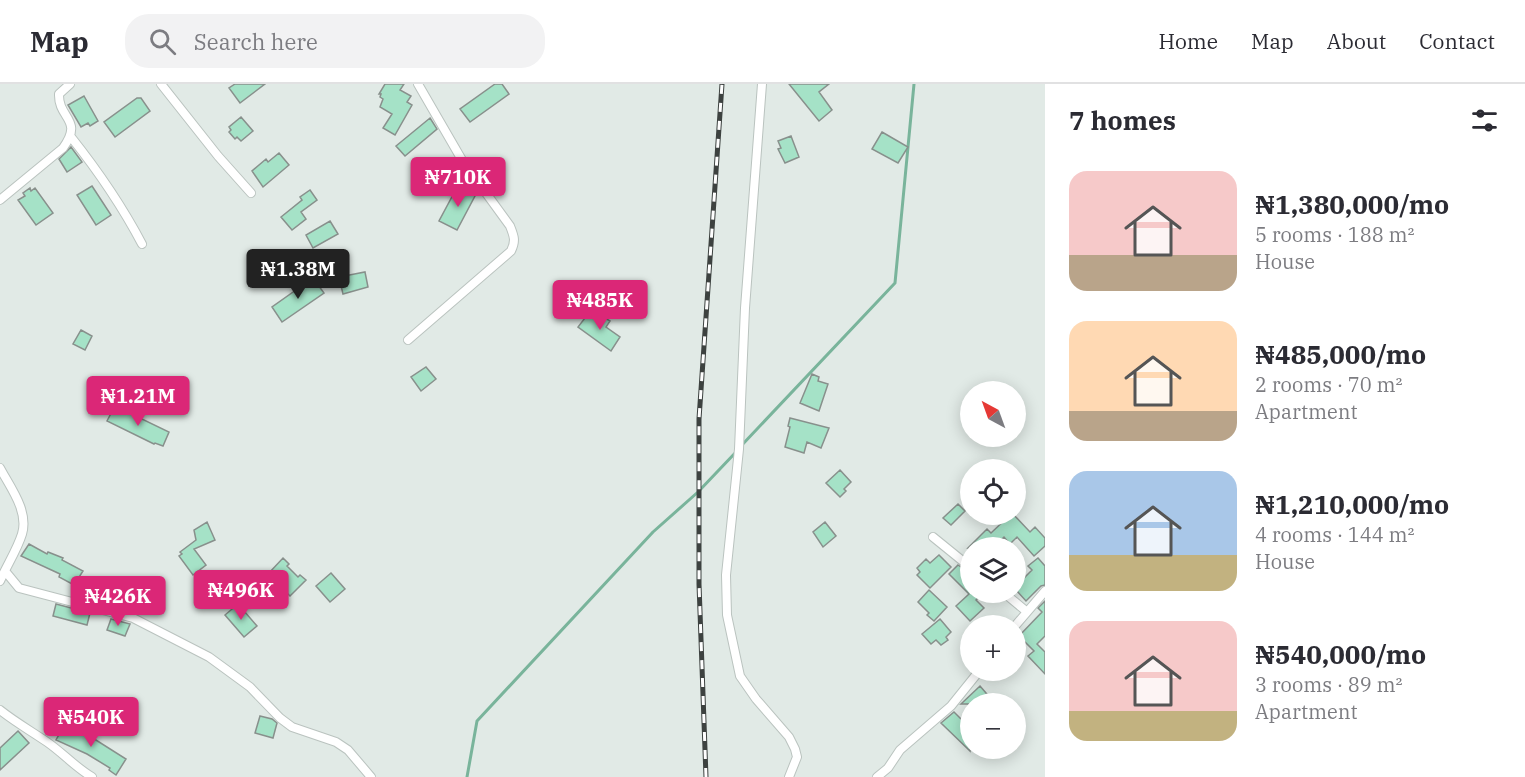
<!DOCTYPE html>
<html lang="en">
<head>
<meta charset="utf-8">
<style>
  body { margin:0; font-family:"IBM Plex Serif",serif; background:#f2f2f3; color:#2b2b33; height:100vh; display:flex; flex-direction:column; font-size:22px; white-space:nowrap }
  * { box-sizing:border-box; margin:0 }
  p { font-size:20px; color:#7c7c81 }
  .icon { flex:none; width:33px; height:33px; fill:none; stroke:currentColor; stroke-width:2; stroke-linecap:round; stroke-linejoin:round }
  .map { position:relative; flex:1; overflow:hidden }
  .sheet { display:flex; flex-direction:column; background:#fff; width:480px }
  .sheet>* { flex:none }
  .needle { width:39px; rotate:319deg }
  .fabs { position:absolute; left:960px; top:297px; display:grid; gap:12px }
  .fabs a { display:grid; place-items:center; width:66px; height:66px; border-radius:50%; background:#fff; box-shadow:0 3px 15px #0003; font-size:30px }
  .price { position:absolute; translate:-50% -51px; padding:0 14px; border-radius:6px; background:#db2777; color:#fff; font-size:20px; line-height:39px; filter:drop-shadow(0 2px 3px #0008) }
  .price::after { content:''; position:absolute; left:50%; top:36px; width:18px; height:14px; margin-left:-9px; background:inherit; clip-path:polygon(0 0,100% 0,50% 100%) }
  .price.selected { background:#222; color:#fff }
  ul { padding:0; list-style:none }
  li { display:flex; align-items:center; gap:18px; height:150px; padding:0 24px }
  li span { display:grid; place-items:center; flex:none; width:168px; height:120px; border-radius:18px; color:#555 }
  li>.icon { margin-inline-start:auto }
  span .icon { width:72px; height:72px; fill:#fffc; stroke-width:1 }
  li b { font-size:26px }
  h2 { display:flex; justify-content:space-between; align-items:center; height:72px; padding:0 24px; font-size:26px }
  header { display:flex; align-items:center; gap:36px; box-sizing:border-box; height:84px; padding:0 30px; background:#fff; border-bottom:2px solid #e1e1e2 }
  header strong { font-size:28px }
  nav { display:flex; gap:33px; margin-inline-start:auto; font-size:21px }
  .search { width:420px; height:54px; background:#f2f2f3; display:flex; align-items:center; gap:15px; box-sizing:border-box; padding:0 21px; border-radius:24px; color:#7c7c81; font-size:22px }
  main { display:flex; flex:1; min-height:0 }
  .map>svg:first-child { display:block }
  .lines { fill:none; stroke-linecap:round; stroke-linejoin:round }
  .stream { stroke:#79b49b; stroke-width:3 }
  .building { fill:#a5e2c7; stroke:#88908c; stroke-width:1.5 }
  .minor-casing { stroke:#bac3bf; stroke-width:10 }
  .minor { stroke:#fff; stroke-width:8 }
  .rail-casing { stroke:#3d4240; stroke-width:5 }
  .rail { stroke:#fff; stroke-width:3; stroke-dasharray:9; stroke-linecap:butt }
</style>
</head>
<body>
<header>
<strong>Map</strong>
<div class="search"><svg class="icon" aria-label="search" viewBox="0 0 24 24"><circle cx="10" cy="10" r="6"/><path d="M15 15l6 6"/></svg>Search here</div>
<nav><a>Home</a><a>Map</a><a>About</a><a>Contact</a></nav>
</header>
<main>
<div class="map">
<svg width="1045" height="693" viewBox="0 0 1045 693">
  <rect width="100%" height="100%" fill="#e1eae6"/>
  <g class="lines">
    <path class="stream" d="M 741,362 L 895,199 L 914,0
      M 467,693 L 477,637 L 653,448 L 698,408 L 737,367"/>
  </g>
  <path class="building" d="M 235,0 L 265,0 L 240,19 L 229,4 Z
    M 385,0 L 404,0 L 400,6 L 411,12 L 407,18 L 412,21 L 395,51 L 383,44 L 392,30 L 380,23 L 383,15 L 380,13 L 381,10 L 379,10 Z
    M 495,0 L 502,0 L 509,10 L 470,38 L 460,25 Z
    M 789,0 L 829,0 L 819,8 L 832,26 L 819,37 Z
    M 84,12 L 98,37 L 90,42 L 88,39 L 81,43 L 68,21 Z
    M 137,14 L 141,14 L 150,27 L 115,53 L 104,38 Z
    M 241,33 L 253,47 L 241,57 L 237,53 L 235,55 L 229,48 L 231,46 L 229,43 Z
    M 430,34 L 437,45 L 405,72 L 396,62 Z
    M 882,48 L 908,63 L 898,79 L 872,65 Z
    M 791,52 L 799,73 L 785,79 L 778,65 L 781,64 L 778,57 Z
    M 71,63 L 82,78 L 67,88 L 59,75 Z
    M 279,69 L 289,81 L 263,103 L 252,87 L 266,75 L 268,78 Z
    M 92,102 L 111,131 L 96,141 L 77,111 Z
    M 460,102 L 471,105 L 470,107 L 476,110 L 457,146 L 439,137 L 454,109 L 456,110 Z
    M 30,104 L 31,107 L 35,104 L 53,129 L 36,141 L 18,116 L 25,112 L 23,109 Z
    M 310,106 L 317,116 L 301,128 L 306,135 L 292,146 L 281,133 L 302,116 L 300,113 Z
    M 330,137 L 338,150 L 313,164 L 306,151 Z
    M 365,188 L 368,203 L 343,210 L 339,193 Z
    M 313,194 L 324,209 L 282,238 L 272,223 Z
    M 588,230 L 599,237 L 602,232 L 610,237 L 606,243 L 620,253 L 611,267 L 578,243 Z
    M 81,246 L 92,252 L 85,266 L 73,260 Z
    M 426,283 L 436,295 L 421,307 L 411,293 Z
    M 812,290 L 819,293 L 818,297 L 828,300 L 819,327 L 800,319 Z
    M 115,322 L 169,348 L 163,362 L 155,359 L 154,360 L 107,337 Z
    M 790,334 L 829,344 L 821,364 L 807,358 L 804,369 L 785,363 L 790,343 L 788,342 Z
    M 840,386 L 851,398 L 844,405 L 846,407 L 840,413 L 826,399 Z
    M 958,420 L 965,427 L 951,441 L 943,434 Z
    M 1011,430 L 1013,430 L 1030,448 L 1035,443 L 1045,454 L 1045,462 L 1034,472 L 1017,453 L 1010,460 L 1004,453 L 993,464 L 968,464 L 987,445 L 991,449 Z
    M 207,438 L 215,456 L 194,465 L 206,481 L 193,491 L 179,472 L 182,470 L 180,468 L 196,456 L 194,446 Z
    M 825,438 L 836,452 L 823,463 L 813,448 Z
    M 29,460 L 47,470 L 48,468 L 63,474 L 62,476 L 83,487 L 74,501 L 59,493 L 60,490 L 21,472 Z
    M 939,471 L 951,483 L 930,504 L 917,491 L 920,488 L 917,484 L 926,475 L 930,479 Z
    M 283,474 L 289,480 L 287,482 L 298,493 L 300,491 L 306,496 L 290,512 L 268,490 Z
    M 1038,474 L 1045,482 L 1045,501 L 1041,502 L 1026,517 L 1016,506 L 1016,502 L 1032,486 L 1028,482 Z
    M 958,481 L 970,489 L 970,508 L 984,508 L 976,516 L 984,524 L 970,537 L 956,522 L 969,510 L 949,490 Z
    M 331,489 L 345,505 L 330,518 L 316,502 Z
    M 929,506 L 947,523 L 934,537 L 927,531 L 929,529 L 918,518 Z
    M 1045,517 L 1045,552 L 1037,560 L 1045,568 L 1045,590 L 1028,572 L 1034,567 L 1019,552 L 1042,528 L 1038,524 Z
    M 56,520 L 90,529 L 87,541 L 53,532 Z
    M 238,520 L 257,542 L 244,553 L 225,531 Z
    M 111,535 L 130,540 L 125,552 L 107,546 Z
    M 940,535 L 951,548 L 946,553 L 948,556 L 941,561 L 936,556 L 931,560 L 922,550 Z
    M 980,602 L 992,616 L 988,620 L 961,620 Z
    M 954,628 L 970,644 L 970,667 L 941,639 Z
    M 260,632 L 272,635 L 277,639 L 273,654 L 255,649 Z
    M 69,639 L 126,675 L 116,691 L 109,686 L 110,684 L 87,670 L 56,656 L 65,640 L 68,642 Z
    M 18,647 L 29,659 L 0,686 L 0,664 Z"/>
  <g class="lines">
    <g class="minor-casing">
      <path id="minor" d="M 161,0 L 218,72 L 251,109
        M 762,0 L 745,224 L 739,365 L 726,491 L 727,531 L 740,592 L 756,615 L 789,653 L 795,665 L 797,673 L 789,693
        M 71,53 C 98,87 122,122 142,160
        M 0,116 L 63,64 C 84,35 58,35 59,10 L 70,0
        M 408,256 L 511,167 C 516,157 514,152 510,142 L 462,76 L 418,0
        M 0,384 C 10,403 29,427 22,450 C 17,466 7,481 0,497
        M 933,453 L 970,483
        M 5,487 L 19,504 L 133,534 L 209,573 L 250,603 L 280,634 L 292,643 L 336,658 L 348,666 L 371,693
        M 1003,508 L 1026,527
        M 1015,542 L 1045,507
        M 0,626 C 15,638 31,647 47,658 C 63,669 75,683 92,693
        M 877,693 L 888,684 L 900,666 L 951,622 L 980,586"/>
    </g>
    <use href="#minor" class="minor"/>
    <g class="rail-casing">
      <path id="rail" d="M 706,693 L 699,500 L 699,335 L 722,0"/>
    </g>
    <use href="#rail" class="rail"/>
  </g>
</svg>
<div class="fabs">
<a><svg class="needle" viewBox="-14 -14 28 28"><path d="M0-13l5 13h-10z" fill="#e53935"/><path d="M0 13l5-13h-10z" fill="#7c7c81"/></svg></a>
<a><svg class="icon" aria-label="locate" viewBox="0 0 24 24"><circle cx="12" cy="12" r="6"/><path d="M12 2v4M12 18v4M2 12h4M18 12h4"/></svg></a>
<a><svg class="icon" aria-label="layers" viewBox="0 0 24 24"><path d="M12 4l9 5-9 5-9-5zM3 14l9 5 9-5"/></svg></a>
<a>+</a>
<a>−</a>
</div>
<b class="price" style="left:458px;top:124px">₦710K</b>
<b class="price selected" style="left:298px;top:216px">₦1.38M</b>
<b class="price" style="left:600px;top:247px">₦485K</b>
<b class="price" style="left:138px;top:343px">₦1.21M</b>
<b class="price" style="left:241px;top:537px">₦496K</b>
<b class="price" style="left:118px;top:543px">₦426K</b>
<b class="price" style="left:91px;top:664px">₦540K</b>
</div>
<section class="sheet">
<h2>7 homes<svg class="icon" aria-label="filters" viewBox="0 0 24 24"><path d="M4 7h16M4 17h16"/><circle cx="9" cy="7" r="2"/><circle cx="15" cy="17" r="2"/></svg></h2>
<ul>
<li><span style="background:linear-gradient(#f6c9c9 70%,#b9a48a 0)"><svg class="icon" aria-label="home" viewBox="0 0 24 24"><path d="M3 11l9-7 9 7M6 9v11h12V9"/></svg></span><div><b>₦1,380,000/mo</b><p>5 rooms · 188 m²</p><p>House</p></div></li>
<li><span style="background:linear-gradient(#ffd9b3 75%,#b9a48a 0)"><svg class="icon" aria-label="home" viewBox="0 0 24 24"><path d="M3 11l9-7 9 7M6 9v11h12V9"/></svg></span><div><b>₦485,000/mo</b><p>2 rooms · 70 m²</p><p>Apartment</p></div></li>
<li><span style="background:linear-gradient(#a9c7e8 70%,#c2b280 0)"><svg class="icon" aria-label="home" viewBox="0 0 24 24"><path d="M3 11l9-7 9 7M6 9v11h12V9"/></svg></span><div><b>₦1,210,000/mo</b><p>4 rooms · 144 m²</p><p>House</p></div></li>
<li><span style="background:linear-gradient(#f6c9c9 75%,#c2b280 0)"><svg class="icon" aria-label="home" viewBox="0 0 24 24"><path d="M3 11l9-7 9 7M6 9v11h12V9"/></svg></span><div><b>₦540,000/mo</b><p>3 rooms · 89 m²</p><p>Apartment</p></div></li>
</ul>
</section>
</main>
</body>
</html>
